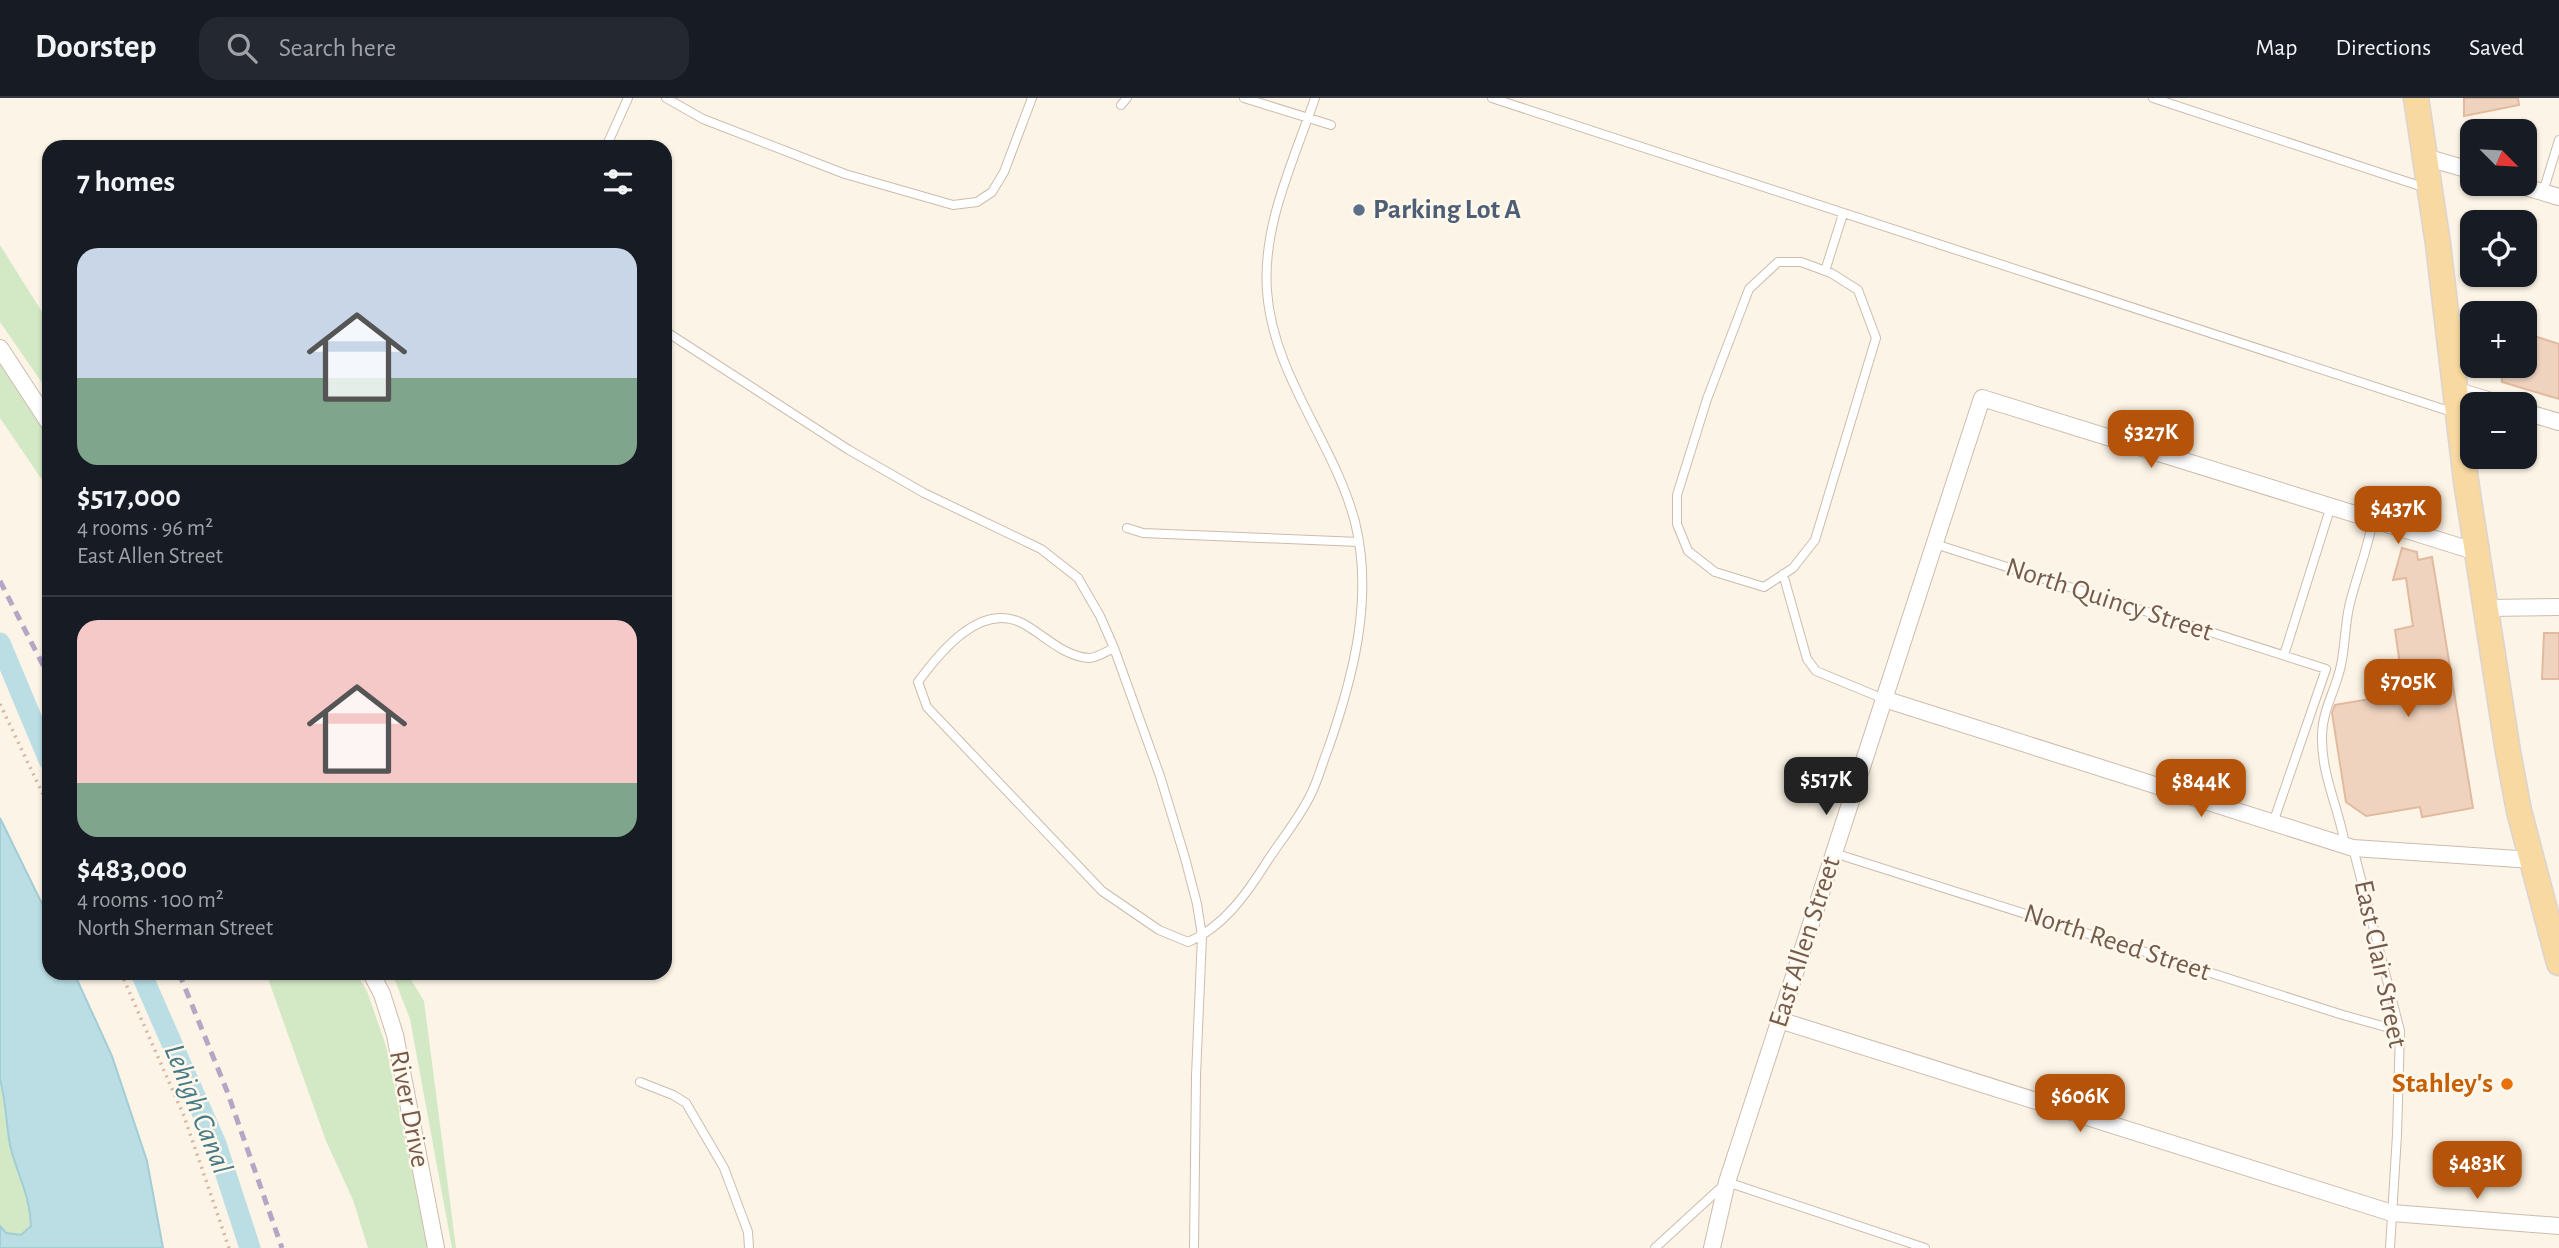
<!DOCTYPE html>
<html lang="en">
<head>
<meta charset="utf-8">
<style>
  body { margin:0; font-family:"Alegreya Sans",sans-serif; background:#242831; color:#f1f3f6; height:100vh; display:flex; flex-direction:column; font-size:26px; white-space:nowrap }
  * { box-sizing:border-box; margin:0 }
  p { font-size:23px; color:#9ea1a6 }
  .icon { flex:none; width:38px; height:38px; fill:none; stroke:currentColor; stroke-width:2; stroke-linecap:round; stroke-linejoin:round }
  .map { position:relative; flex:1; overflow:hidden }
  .drawer { position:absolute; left:42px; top:42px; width:630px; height:840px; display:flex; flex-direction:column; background:#171b24; border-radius:21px; box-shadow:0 2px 5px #0004 }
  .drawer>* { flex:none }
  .needle { width:46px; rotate:114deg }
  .buttons { position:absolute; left:2460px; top:21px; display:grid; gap:14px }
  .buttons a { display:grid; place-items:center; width:77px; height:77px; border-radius:14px; background:#171b24; box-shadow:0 2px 5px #0004; font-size:35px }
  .price { position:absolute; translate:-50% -60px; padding:0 16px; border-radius:14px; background:#b45309; color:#fff; font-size:23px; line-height:46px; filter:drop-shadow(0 2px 4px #0008) }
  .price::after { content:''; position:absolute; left:50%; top:42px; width:21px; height:16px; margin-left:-10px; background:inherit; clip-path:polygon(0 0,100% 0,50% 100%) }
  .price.selected { background:#222; color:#fff }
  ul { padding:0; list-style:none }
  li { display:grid; align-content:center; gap:14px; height:371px; padding:0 35px }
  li+li { border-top:2px solid #363941 }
  li span { display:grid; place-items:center; height:217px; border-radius:21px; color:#555 }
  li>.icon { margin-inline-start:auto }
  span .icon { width:126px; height:126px; fill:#fffc; stroke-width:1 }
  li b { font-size:30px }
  h2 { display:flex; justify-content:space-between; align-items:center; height:84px; padding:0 35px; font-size:30px }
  header { display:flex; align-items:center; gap:42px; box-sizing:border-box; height:98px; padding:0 35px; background:#171b24; border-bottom:2px solid #363941 }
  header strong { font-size:33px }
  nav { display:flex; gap:38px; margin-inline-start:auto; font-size:24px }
  .search { width:490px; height:63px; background:#242831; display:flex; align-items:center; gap:18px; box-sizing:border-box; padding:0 24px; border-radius:21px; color:#9ea1a6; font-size:26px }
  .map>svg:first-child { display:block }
  .green { fill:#d3e9c5 }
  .water { fill:#bbdee5; stroke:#a2cdd6; stroke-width:2 }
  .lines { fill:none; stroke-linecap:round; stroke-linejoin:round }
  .canal { stroke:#bbdee5; stroke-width:21 }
  .building { fill:#f0d3bf; stroke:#e2baa0; stroke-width:2 }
  .lane-casing { stroke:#cdbcad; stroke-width:10 }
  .street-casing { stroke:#cdbcad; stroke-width:18 }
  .primary-casing { stroke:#dbd4d0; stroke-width:27 }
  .path { stroke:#d5b7a2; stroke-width:3.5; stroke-dasharray:2 5; stroke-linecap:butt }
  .lane { stroke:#fff; stroke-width:8 }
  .street { stroke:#fff; stroke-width:16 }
  .primary { stroke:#f8d9a1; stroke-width:24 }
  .rail { stroke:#b7a5c5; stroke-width:5; stroke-dasharray:10 7; stroke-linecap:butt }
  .service-dot { fill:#5c6f8a; stroke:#fef8ec; stroke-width:2.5 }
  .food-dot { fill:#e8710a; stroke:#fef8ec; stroke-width:2.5 }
  .labels { text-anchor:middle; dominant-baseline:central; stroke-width:5; stroke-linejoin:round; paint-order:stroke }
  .service-label { font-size:28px; font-weight:bold; fill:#4e5e75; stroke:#fef8ec; text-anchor:start }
  .street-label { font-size:28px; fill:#745b4c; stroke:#fef8ec }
  .food-label { font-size:28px; font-weight:bold; fill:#c56008; stroke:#fef8ec; text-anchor:end }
  .water-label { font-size:30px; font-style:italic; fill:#467a87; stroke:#fef8ec }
</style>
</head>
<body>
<header>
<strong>Doorstep</strong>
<div class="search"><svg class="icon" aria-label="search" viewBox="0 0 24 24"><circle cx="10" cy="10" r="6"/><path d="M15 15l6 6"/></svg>Search here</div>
<nav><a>Map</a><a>Directions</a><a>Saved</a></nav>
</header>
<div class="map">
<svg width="2559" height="1150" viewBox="0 0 2559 1150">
  <rect width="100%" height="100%" fill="#fcf4e6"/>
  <path class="green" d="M 0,147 L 49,225 L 49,295 L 0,224 Z
    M 0,262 L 49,335 L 49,392 L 0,320 Z
    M 266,875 L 356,875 L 367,893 L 386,948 L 428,1150 L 368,1150 L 353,1102 L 326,1043 Z
    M 392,875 L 407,875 L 424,903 L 456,1150 L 452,1150 L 410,921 Z
    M 0,981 C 6,1003 6,1025 10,1047 C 17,1077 30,1096 31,1129 L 22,1137 L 5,1135 L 0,1128 Z"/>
  <path class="water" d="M 0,720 L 49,820 L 49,875 L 74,875 L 112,958 L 147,1063 L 163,1150 L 0,1150 L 0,1128 L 6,1135 L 21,1137 L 31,1128 C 30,1096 17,1077 10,1047 C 6,1025 6,1003 0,981 Z"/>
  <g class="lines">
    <path class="canal" d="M 0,545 L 49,662
      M 141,875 L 216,1046 L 250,1150"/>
  </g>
  <path class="building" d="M 2464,0 L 2518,0 L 2519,7 L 2464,18 Z
    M 2525,235 L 2559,246 L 2559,301 L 2502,284 L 2501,268 L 2525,268 Z
    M 2402,450 L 2417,454 L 2418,462 L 2432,459 L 2473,710 L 2422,719 L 2420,709 L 2366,718 L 2346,704 L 2332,615 L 2335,607 L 2376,600 L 2374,586 L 2402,581 L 2395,532 L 2413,528 L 2406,480 L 2393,482 Z
    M 2544,535 L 2559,535 L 2559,581 L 2542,581 Z"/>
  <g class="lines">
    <g class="lane-casing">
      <path id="lane" d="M 666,0 L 703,21 L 845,76 L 953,107 L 977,104 L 992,94 L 1004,74 L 1032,0
        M 1244,0 L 1331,27
        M 1492,0 L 2455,315
        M 2153,0 L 2426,90
        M 1121,7 L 1127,0
        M 606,49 L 628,0
        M 2543,94 L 2559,42
        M 1778,164 L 1801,164 L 1831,175 L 1858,192 L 1876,240 L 1815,442 L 1793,470 L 1764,489 L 1715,474 L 1688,453 L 1677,426 L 1677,397 L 1707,301 L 1749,191 Z
        M 1825,173 L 1843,116
        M 665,233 L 849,352 L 924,395 L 1041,451 L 1078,480 L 1100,518 L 1114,550 L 1160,678 L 1185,760 L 1197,806 L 1202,838 L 1196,978 L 1194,1150
        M 1127,430 L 1143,435 L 1359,444
        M 1935,446 L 2326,571 L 2273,725
        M 1783,476 L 1807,561 L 1816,573 L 1884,601
        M 1114,550 C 1107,553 1097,560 1089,560 C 1064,559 1043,536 1022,525 C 980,504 940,554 918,584 L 927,609 L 1102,793 L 1159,832 L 1188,844 C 1224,829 1248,794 1268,762 C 1282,741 1300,719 1311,696 C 1318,682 1322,666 1328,651 C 1353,580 1374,500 1355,424 C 1334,344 1273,278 1267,193 C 1262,127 1294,62 1315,0
        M 2284,557 L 2331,408
        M 2345,747 C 2339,710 2321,677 2322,638 C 2322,612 2336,592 2341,567 C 2345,548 2345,528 2349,509 C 2356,479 2368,451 2373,421
        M 2353,750 L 2400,933 L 2397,1037 L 2390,1150
        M 1834,755 L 2343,917 L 2400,933
        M 640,984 L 673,997 L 686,1005 L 724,1070 L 748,1134 L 749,1150
        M 1655,1150 L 1727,1084 L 1925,1150"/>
    </g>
    <g class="street-casing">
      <path id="street" d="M 2425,59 L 2473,73
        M 2515,86 L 2559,99
        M 0,250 L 49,325
        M 2455,292 L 2501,306
        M 2525,314 L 2559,324
        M 2486,510 L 2559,509
        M 1884,601 L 2353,750 L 2533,762
        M 371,875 L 382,896 L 395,937 L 436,1150
        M 1779,922 L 2392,1115 L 2559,1128
        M 1712,1150 L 1727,1084 L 1982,300 L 2477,454"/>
    </g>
    <g class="primary-casing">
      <path id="primary" d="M 2416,0 L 2438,146 L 2466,383 L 2508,654 L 2519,713 L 2559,865"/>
    </g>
    <path class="path" d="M 0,606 L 49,709
      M 121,875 L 184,1018 L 229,1150"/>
    <use href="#lane" class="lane"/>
    <use href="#street" class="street"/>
    <use href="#primary" class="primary"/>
    <path class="rail" d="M 0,483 L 49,579
      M 179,875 L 227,993 L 282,1150"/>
  </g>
  <circle class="service-dot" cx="1359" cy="112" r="7"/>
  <circle class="food-dot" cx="2507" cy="986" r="7"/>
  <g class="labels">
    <g class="service-label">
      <text x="1373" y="112">Parking Lot A</text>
    </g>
    <g class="street-label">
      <text transform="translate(2109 502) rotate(18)">North Quincy Street</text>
      <text transform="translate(1805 844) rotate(-72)">East Allen Street</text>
      <text transform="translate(2117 845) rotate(18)">North Reed Street</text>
      <text transform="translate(2380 866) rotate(78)">East Clair Street</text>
      <text transform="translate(409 1011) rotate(79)">River Drive</text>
    </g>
    <g class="food-label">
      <text x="2493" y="986">Stahley's</text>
    </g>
    <g class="water-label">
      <text transform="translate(198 1011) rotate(68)">Lehigh Canal</text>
    </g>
  </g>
</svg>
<div class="buttons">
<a><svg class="needle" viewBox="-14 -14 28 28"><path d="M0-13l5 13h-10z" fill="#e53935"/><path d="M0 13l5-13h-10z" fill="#9ea1a6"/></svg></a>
<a><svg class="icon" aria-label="locate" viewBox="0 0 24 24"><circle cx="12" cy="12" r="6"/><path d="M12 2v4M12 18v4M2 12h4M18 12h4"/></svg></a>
<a>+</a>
<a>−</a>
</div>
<b class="price" style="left:2151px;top:372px">$327K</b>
<b class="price" style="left:2398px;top:448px">$437K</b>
<b class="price" style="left:2408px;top:621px">$705K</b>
<b class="price selected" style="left:1826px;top:719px">$517K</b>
<b class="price" style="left:2201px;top:721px">$844K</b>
<b class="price" style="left:2080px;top:1036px">$606K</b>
<b class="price" style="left:2477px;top:1103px">$483K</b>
<section class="drawer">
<h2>7 homes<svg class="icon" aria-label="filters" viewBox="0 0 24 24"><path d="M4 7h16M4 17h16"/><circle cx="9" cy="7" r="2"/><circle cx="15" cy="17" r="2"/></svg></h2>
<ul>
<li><span style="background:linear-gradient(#c9d6e8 60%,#7fa58c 0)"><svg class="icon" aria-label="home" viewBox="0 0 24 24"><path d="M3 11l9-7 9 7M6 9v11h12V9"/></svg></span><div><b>$517,000</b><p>4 rooms · 96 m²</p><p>East Allen Street</p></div></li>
<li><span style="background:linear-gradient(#f6c9c9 75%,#7fa58c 0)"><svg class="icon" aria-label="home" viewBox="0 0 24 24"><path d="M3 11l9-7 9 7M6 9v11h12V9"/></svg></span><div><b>$483,000</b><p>4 rooms · 100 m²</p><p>North Sherman Street</p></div></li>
</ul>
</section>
</div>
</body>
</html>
